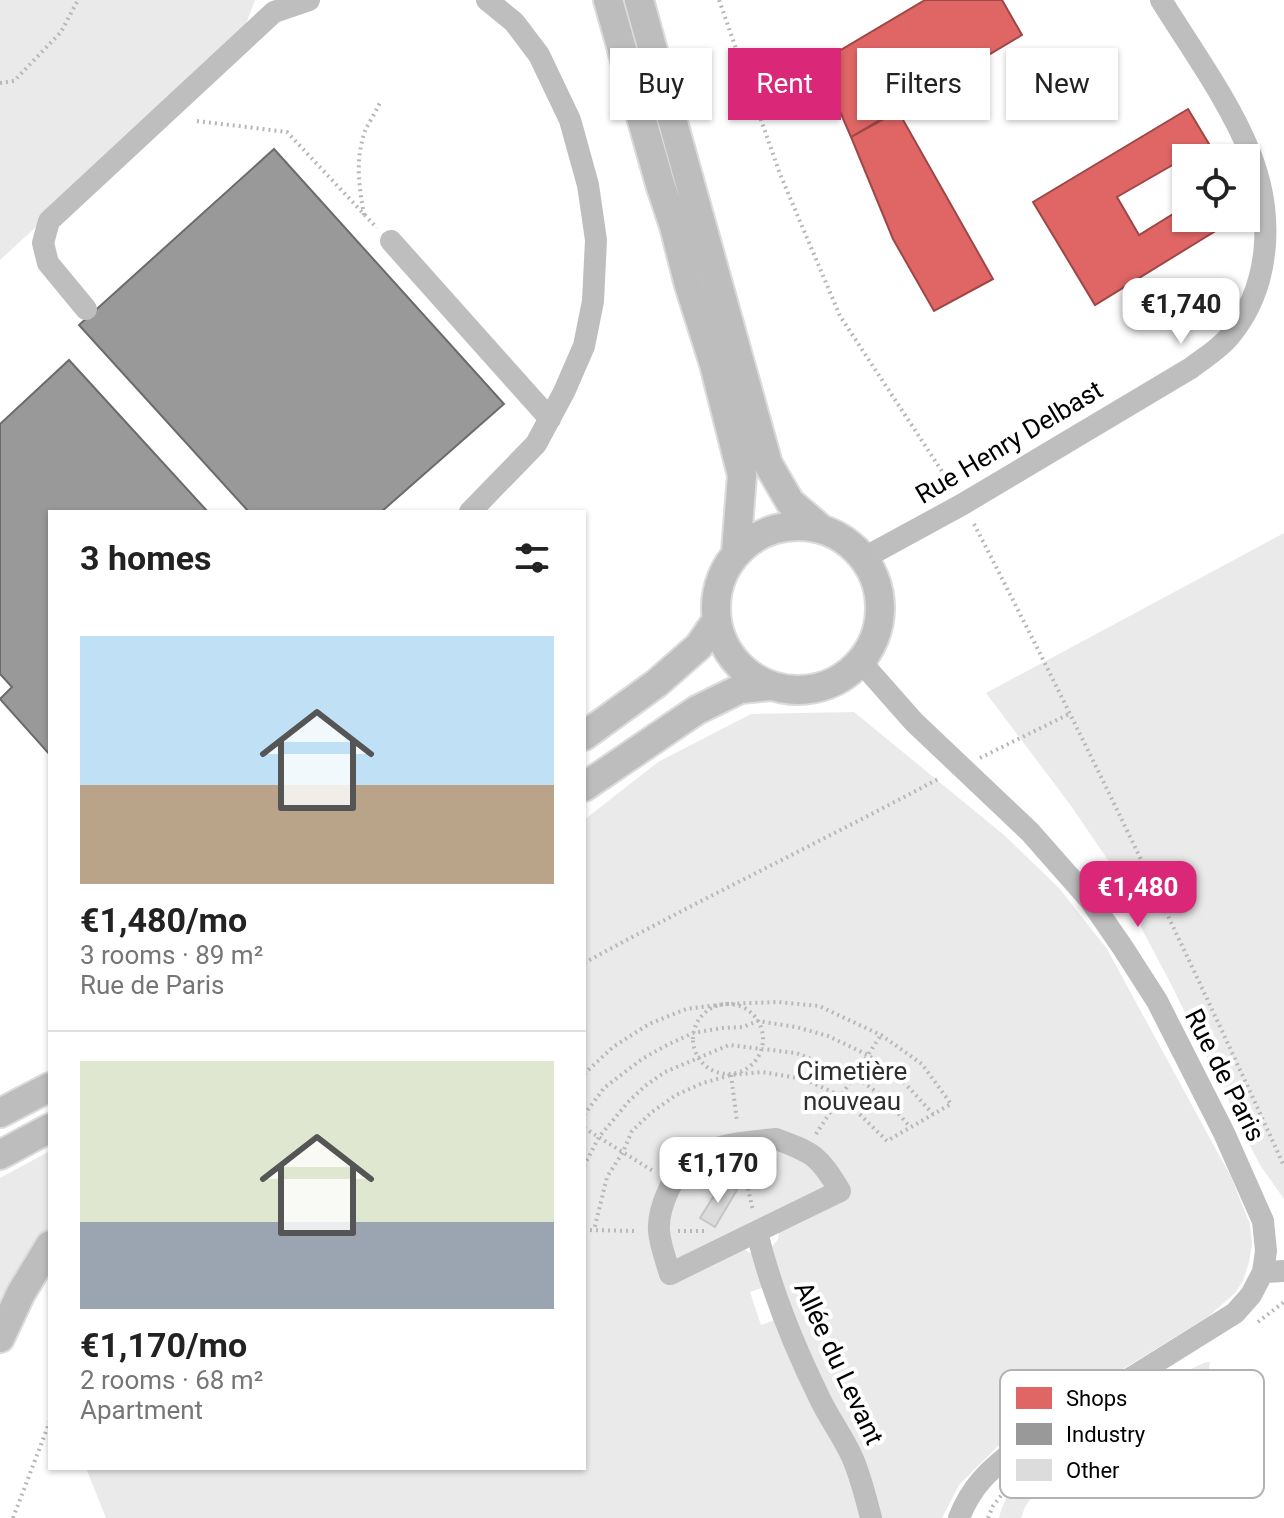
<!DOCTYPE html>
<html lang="en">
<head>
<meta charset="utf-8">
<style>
  body { margin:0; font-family:Roboto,sans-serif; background:#f6f6f6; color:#222; height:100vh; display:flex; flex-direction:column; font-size:30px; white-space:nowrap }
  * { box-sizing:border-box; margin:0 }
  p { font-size:26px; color:#767676 }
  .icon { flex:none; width:44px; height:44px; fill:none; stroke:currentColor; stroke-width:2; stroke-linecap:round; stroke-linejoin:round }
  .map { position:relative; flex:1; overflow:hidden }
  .sheet { position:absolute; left:48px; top:510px; width:538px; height:960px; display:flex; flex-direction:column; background:#fff; border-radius:0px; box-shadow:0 2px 6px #0004 }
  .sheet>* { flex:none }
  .top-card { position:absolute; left:610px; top:48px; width:554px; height:72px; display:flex; gap:16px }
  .fabs { position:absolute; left:1172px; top:144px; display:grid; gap:16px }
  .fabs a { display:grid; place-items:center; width:88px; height:88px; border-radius:0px; background:#fff; box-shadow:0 2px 6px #0004; font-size:40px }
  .price { position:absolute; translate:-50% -68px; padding:0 18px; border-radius:16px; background:#fff; color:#222; font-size:26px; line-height:52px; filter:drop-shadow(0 2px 4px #0008) }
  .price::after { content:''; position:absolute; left:50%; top:48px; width:24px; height:18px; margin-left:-12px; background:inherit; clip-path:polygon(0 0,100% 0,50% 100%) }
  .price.selected { background:#db2777; color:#fff }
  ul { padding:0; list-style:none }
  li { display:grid; align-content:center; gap:16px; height:424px; padding:0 32px }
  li+li { border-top:2px solid #e0e0e0 }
  li span { display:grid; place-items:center; height:248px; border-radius:0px; color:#555 }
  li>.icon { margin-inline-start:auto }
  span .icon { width:144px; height:144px; fill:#fffc; stroke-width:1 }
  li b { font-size:34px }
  h2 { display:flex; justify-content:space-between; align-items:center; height:96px; padding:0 32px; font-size:34px }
  .tag { padding:0 28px; border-radius:0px; background:#fff; box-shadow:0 2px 6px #0004; font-size:28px; line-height:72px }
  .tag.selected { background:#db2777; color:#fff }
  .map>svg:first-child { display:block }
  .green { fill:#eaeaea }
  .shops { fill:#e06666; stroke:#9d4747; stroke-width:2 }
  .industry { fill:#999; stroke:#6b6b6b; stroke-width:2 }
  .building { fill:#dcdcdc; stroke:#c5c5c5; stroke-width:2 }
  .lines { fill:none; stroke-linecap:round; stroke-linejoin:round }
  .major-casing { stroke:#dbdbdb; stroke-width:32 }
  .path { stroke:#b8b8b8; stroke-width:4; stroke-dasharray:2 4; stroke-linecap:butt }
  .minor { stroke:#bebebe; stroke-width:22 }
  .major { stroke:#bdbdbd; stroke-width:28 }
  .labels { text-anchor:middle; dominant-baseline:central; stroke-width:8; stroke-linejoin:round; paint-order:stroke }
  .street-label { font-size:26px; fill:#000; stroke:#fff }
  .park-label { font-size:26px; fill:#2f2f2f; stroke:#fff }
  .key { fill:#fff; stroke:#b2b2b2; stroke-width:2 }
  .key-label { font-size:22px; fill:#000 }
</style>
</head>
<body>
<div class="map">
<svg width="1284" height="1518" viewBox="0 0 1284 1518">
  <rect width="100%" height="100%" fill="#fff"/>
  <path class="green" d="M 0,0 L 255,0 L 240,40 L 0,260 Z
    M 1284,533 L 1284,1199 L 1260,1165 L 1233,1113 L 1224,1086 L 1212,1068 L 1172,986 L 1144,933 L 1126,892 L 1110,863 L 1069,803 L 986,693 Z
    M 854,712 L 1004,835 L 1059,888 L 1107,949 L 1231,1177 L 1250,1224 L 1252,1245 L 1249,1262 L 1243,1281 L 1235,1293 L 1209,1316 L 997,1447 L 959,1485 L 942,1518 L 877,1518 L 769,1251 L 778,1239 L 779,1232 L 742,1247 L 748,1252 L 755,1254 L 765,1287 L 750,1292 L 761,1325 L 777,1319 L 842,1453 L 863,1518 L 106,1518 L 86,1468 L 584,1468 L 584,820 L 658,762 L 751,714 Z
    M 50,1151 L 50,1232 L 0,1316 L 0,1178 Z
    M 1206,1362 L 1210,1362 L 1209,1369 L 1202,1375 L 1041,1483 L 1025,1507 L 1021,1518 L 999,1518 C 1004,1495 1021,1474 1038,1458 L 1195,1367 Z"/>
  <path class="shops" d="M 925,0 L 1002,0 L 1022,35 L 851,137 L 819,63 Z
    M 1188,109 L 1209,144 L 1117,197 L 1139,235 L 1186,206 L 1186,218 L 1235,219 L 1095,305 L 1033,202 Z
    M 898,111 L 993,279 L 934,311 L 893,239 L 851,137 Z"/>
  <path class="industry" d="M 274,149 L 504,404 L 381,512 L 249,512 L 79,325 Z
    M 69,360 L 208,512 L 50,512 L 50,755 L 0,699 L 12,687 L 0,674 L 0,424 Z"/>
  <path class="building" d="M 722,1183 L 737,1190 L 715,1227 L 700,1218 Z"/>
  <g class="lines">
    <g class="major-casing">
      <path id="major" d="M 608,0 L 660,184 L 674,226 L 689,285 L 714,364 L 742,475 L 736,552
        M 639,0 L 768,464 L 790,502 L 819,527
        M716 608a82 82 0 1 1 164 0a82 82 0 1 1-164 0Z
        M 584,736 L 657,683 L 699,646 L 716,621
        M 584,787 L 697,710 L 740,689 L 770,686
        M 0,1113 L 50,1087
        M 0,1155 L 50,1128
        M 0,1338 L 21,1293 L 50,1245"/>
    </g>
    <path class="path" d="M 719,0 L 780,174 L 840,316 L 951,485
      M 0,83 L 14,81 L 61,32 L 78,0
      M 197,121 L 287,132 L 377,228
      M 364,215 C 359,186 355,160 365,131 C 369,122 376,112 380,102
      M 974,524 C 1083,735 1186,950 1284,1166
      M 980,758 L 1069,714
      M 584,963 C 701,899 822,841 940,778
      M693 1039a35 35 0 1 1 70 0a35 35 0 1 1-70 0Z
      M 584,1074 L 613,1047 L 649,1024 L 686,1009 L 725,1004 L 778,1002 L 819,1006 L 881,1035 L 922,1064 L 951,1104 L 887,1141 L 841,1096 L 804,1079 L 762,1072 L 731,1075 L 703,1083 L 676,1095 L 652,1112 L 632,1131 L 623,1152 L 607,1177 L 594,1230
      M 731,1075 L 737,1121
      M 584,1115 L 604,1088 L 642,1059 L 667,1045 L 693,1033 L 722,1028 L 743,1027 L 758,1021 L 796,1027 L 828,1036 L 868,1055 L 901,1079 L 933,1114
      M 584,1128 L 653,1171
      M 816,1134 L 881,1035
      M 743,1165 L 753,1211
      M 584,1166 L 599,1137 L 629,1101 L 645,1086 L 665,1072 L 729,1045 L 796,1053 L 855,1076 L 887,1100 L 910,1127
      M 584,1230 L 638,1231
      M 678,1231 L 706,1231
      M 1258,1322 L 1284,1302
      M 13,1518 L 50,1421
      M 988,1518 L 993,1506 L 1003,1493"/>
    <path class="minor" d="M 391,241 L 550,419
      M 86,309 L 48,263 L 43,243 L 49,221 L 274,12 L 309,0
      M 470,512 L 536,444 L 564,392 L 584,346 L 593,301 L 596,240 L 588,185 L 570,120 L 539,55 L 514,22 L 487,0
      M 864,558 L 963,504 L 1191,368 C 1204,358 1218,350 1229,337 C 1272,286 1274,213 1250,153 C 1230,102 1190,47 1161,0
      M 861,662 L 914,722 L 1030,832 L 1090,900 L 1123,948 L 1157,1001 L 1224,1133 L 1263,1221 L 1266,1251 L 1263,1272 L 1251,1295 L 1235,1313 L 1014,1451 C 988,1471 971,1487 959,1518
      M 776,1139 C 814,1153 819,1156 840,1191 L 670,1274 C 666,1260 660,1245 659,1231 C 658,1217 663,1202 669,1189 C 691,1144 731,1144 776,1139 Z
      M 757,1232 C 771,1290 794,1346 820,1399 C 830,1420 844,1438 853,1459 C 861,1478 866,1498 871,1518
      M 1263,1272 L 1284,1271"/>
    <use href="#major" class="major"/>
  </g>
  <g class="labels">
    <g class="street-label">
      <text transform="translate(1009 442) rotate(-31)">Rue Henry Delbast</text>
      <text transform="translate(1225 1075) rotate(63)">Rue de Paris</text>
      <text transform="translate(839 1363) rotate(65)">Allée du Levant</text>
    </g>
    <g class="park-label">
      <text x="852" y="1071">Cimetière<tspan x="852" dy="30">nouveau</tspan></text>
    </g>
  </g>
  <rect x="1000" y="1370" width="264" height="128" rx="12" class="key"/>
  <rect x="1016" y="1387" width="36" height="22" fill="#e06666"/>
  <rect x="1016" y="1423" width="36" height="22" fill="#999"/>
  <rect x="1016" y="1459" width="36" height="22" fill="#dcdcdc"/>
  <g class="key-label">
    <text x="1066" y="1406">Shops</text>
    <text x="1066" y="1442">Industry</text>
    <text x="1066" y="1478">Other</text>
  </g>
</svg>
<div class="fabs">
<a><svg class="icon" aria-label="locate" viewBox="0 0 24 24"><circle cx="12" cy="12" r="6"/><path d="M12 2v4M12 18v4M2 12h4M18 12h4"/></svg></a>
</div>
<b class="price" style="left:1181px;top:346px">€1,740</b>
<b class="price selected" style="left:1138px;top:929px">€1,480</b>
<b class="price" style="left:718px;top:1205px">€1,170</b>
<div class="top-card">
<a class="tag">Buy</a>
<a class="tag selected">Rent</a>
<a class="tag">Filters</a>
<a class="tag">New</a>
</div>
<section class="sheet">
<h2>3 homes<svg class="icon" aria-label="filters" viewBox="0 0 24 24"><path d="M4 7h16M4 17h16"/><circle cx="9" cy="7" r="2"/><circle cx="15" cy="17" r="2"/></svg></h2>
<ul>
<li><span style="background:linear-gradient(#bfe0f5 60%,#b9a48a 0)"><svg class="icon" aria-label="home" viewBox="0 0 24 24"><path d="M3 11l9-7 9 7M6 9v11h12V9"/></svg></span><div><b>€1,480/mo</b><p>3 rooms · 89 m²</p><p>Rue de Paris</p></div></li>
<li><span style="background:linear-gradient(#dfe7d0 65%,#9aa5b1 0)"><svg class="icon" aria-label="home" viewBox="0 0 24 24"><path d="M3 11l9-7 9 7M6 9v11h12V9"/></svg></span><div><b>€1,170/mo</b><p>2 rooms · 68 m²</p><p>Apartment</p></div></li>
</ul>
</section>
</div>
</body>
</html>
